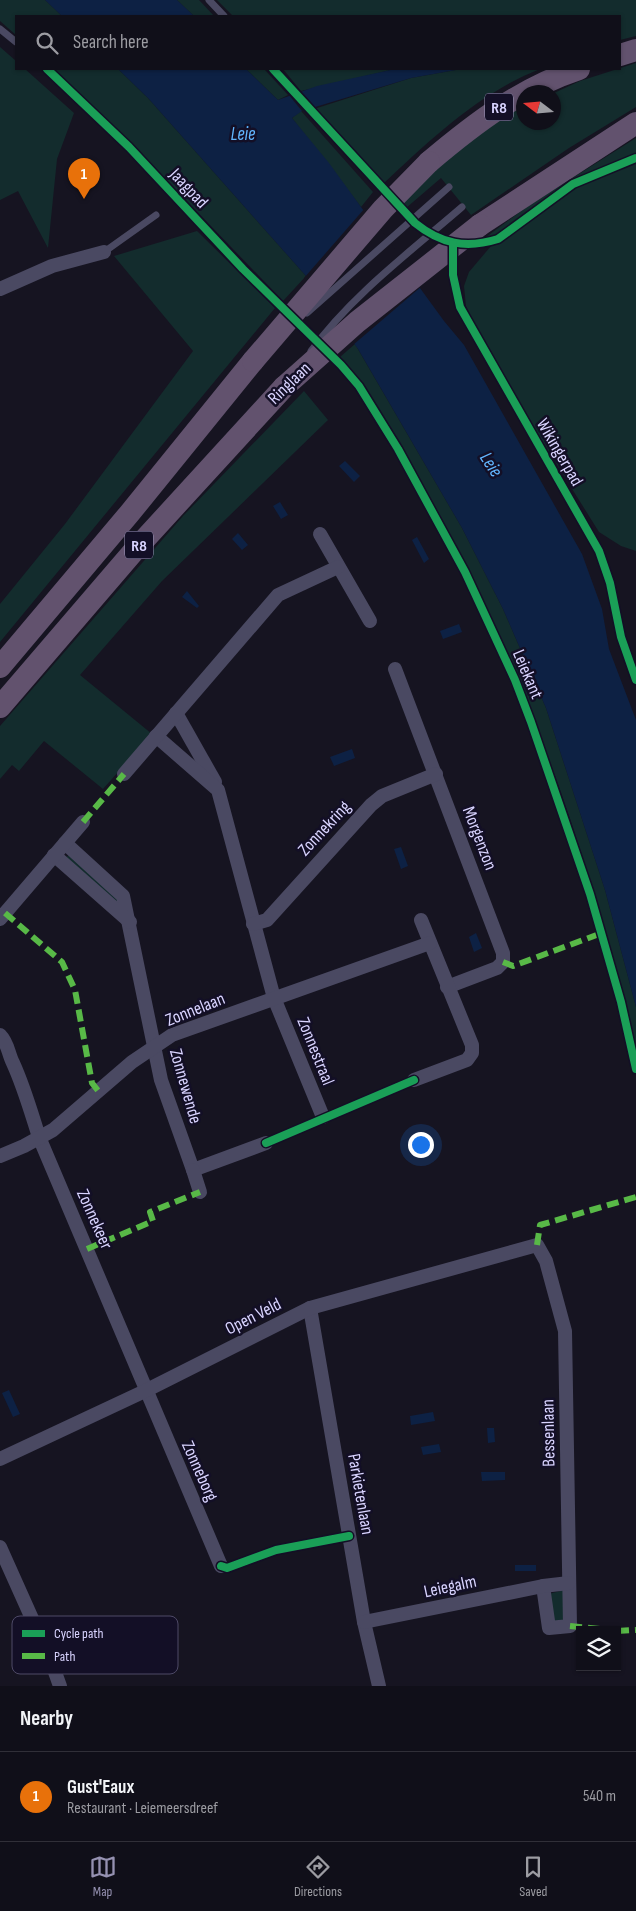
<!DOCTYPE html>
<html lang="en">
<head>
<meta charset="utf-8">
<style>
	body { margin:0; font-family:"Sofia Sans Condensed",sans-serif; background:#1e1d26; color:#f1f3f6 }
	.controls { position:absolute; right:15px; bottom:15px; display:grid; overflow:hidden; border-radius:0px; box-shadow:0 1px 4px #0004 }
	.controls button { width:45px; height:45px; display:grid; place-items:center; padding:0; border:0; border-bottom:1px solid #302f38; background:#100f19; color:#f1f3f6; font:25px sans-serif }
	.compass { position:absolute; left:516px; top:85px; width:45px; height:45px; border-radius:50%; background:#100f19; box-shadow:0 1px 4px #0004; rotate:286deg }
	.you { position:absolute; left:420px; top:1144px; width:18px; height:18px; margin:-12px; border:4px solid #fff; border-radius:50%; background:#1a73e8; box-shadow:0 0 0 8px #1a73e833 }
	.badge { display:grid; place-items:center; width:32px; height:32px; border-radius:50%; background:#9591b1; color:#fff; font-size:16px; font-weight:700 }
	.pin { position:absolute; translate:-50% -41px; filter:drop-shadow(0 1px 2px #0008) }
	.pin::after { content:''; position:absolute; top:26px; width:18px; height:15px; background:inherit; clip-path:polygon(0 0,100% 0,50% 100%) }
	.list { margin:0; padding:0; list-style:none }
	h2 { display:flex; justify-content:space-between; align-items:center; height:65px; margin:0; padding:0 20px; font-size:21px }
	h2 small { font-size:16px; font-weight:400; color:#9c9ca2 }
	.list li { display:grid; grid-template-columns:32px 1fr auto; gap:15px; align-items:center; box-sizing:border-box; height:90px; padding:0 20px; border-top:1px solid #302f38 }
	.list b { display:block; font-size:19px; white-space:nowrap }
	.list p { margin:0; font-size:16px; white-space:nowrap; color:#9c9ca2 }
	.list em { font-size:16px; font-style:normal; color:#9c9ca2 }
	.icon { flex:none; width:28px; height:28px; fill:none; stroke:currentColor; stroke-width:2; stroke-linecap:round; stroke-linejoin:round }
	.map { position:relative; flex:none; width:636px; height:1686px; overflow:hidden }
	.search { position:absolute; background:#100f19; box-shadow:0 1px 4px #0004; left:15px; right:15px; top:15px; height:55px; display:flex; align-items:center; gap:12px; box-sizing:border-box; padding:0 18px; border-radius:0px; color:#9c9ca2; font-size:19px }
	.sheet { height:155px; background:#100f19 }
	nav { display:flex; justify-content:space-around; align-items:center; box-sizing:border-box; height:70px; border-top:1px solid #302f38; background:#100f19; font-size:14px; color:#9c9ca2 }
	nav a { display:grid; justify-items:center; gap:2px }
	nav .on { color:#9591b1 }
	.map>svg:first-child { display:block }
	.green { fill:#132c2d }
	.water { fill:#0d2144 }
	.pier { fill:#161421 }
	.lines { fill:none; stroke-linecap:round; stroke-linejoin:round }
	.service { stroke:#4a4962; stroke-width:7 }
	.minor { stroke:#4a4962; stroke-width:14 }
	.trunk { stroke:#62526e; stroke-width:22 }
	.service-bridge { stroke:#4a4962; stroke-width:7 }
	.trunk-bridge { stroke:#62526e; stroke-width:22 }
	.quiet { stroke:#58b947; stroke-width:6; stroke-dasharray:12 6; stroke-linecap:butt }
	.cycleway-casing { stroke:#130f26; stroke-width:11 }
	.cycleway { stroke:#1a9f57; stroke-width:8 }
	.labels { text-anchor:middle; stroke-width:5; stroke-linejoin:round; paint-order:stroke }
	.shield { fill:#130f26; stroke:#9e99be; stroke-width:1 }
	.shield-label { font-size:16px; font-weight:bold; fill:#d9d4ff }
	.street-label { font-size:18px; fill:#d9d4ff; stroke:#130f26 }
	.water-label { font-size:19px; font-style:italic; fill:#62b6ff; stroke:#130f26 }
	.key { fill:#130f26; stroke:#4e4a67; stroke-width:1 }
	.key-label { font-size:14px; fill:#d9d4ff }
</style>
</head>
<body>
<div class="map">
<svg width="636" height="1686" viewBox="0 0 636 1686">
	<rect width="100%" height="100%" fill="#161421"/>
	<g class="green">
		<path d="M0,0H45L62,16H16V35L0,21Z"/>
		<path d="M177,0H199L214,16H194Z"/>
		<path d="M217,0H636V36L620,40V16H233Z"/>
		<path d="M0,47L16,61V69H25L74,113L57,159L48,248L18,191L0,200Z"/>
		<path d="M636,63V107L569,148L471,215L441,178L406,208L401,204C438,168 476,129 523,107L524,122H554V93L580,81Z"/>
		<path d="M54,69H118L148,98L306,276L283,301L133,145Z"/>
		<path d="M246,69H264L288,95L278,100Z"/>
		<path d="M283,69H395L301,91Z"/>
		<path d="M461,69H540C479,93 431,139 384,183L314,109L411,78Z"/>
		<path d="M301,111L373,192L361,207L292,118Z"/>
		<path d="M636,138V154L580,177L499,233L482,240L528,206Z"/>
		<path d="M636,161V551L621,546L599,532L491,359L466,306L464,286L469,272L491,246L584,183Z"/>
		<path d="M197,231L275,308L0,642V604L65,524L193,351L114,256Z"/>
		<path d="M355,344L462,528L503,609L546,708L605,890L636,1007V1052C624,991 606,930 587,871C545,737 492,607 423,485C398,441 374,395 340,357Z"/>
		<path d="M304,391L328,420L162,581L80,675L152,734L103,789L44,741L19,771L12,765L0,779V726L183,516Z"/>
		<path d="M69,855L119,898L117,902L65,858Z"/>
		<path d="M565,1590V1620L554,1623L548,1594Z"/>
	</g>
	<g class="water">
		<path d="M45,0H177L194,16H62Z"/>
		<path d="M118,69H246L278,100L317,86L395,69H461L411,78L302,111L292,118L329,163L444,321L464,345L582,554L602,609L609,649L636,720V1007L605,890L546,708L503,609L462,528L358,349L306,276L148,98Z"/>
		<path d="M345,461L360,476L354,482L339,466Z"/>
		<path d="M280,502L288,515L281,519L273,506Z"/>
		<path d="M238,533L248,545L242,550L232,539Z"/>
		<path d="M417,537L429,559L424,563L412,540Z"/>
		<path d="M187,591L199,606L197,608L182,597Z"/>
		<path d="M459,624L462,632L443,639L440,631Z"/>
		<path d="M352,749L355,758L334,766L330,757Z"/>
		<path d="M401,847L408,866L401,869L394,849Z"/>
		<path d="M476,933L482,948L474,952L469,937Z"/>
		<path d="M9,1390L20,1414L13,1417L2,1393Z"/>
		<path d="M433,1412L435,1421L411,1425L410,1416Z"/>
		<path d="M487,1428H494L495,1442L488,1443Z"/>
		<path d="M439,1444L441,1452L423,1455L421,1447Z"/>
		<path d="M481,1472H505V1480L482,1481Z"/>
		<rect x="515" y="1565" width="21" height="6"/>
	</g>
	<g class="pier">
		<path d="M301,91L315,107L302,111L288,94Z"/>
		<path d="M365,208L422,286L353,345L304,278Z"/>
	</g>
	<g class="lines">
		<g class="service">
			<path d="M209,0L224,16"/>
			<path d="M0,29L16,42"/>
			<path d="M47,69C144,154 226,256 320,345"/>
			<path d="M273,69L415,223L438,239L450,243"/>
			<path d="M465,245L484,243L498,239L573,184L636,158"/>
			<path d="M104,252L156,215"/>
			<path d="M452,253L453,275L460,307L599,551L610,583L621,637L636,680"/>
			<path d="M328,352C367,389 391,437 417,482C483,597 533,719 574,845C598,918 621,993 636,1069"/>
		</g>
		<g class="minor">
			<path d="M0,289L52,266L104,252"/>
			<path d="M320,534L370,621"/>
			<path d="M395,669L503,953V962L497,968L447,987"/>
			<path d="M176,713L215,782"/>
			<path d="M156,736L218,790L274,998L323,1117"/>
			<path d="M124,774L278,595L338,567"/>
			<path d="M65,843L123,896L161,1080L193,1170L266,1143"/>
			<path d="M54,855L130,922"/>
			<path d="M0,919L83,822"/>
			<path d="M253,924L267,920L371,805L382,796L436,774"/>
			<path d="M0,1035C8,1043 8,1053 13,1063C24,1087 31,1112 39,1137L221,1566"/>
			<path d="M414,1080L467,1060L472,1053V1045L421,920"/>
			<path d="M0,1156L24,1146L53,1130L132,1062L172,1035L430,943"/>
			<path d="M193,1170L200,1192"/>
			<path d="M310,1308L364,1622L379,1686"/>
			<path d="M0,1459L145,1391L310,1308L537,1245L546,1261L565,1331L570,1626L549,1628L543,1586"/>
			<path d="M0,1547L51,1661L60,1686"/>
			<path d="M364,1622L543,1586L569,1583"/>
		</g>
		<g class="trunk">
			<path d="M620,55L636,50"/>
			<path d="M429,162C475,123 521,88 579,69"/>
			<path d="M480,225L636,123"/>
			<path d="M0,667L129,514L253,361"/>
			<path d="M0,707L133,552L284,387"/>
		</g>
		<g class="service-bridge">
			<path d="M307,313L449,187"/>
			<path d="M311,351C352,295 410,252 462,207"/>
		</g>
		<g class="trunk-bridge">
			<path d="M253,361L383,209L429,162"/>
			<path d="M284,387L357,322L480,225"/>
		</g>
		<g class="quiet">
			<path d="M83,822L124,774"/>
			<path d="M5,913L62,962L75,990L92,1083L99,1092"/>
			<path d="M503,962L513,966L602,933"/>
			<path d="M537,1245L540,1225L636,1197"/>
			<path d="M87,1249L153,1221L150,1212L200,1192"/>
			<path d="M570,1626L609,1630"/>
			<path d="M617,1631L636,1630"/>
		</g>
		<g class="cycleway-casing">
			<g id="cycleway">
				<path d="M47,69L129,147L243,269L341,365L359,386L398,449L465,572L515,680L531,722L590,894L621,1002L636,1069"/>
				<path d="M273,69L415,223C441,244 466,249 498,239L573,184L636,158"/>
				<path d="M453,244V275L460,307L599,551L610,583L621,637L636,680"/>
				<path d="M266,1143L414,1080"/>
				<path d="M221,1566L227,1568L276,1550L349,1536"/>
			</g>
		</g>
		<use href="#cycleway" class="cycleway"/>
	</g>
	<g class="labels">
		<g class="shield">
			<rect x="485" y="93.5" width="28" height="27" rx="4"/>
			<rect x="125" y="531.5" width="28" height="27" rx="4"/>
		</g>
		<g class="shield-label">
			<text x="499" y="113">R8</text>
			<text x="139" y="551">R8</text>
		</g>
		<g class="street-label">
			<text transform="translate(189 188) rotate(47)" y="6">Jaagpad</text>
			<text transform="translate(289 383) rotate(-44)" y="6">Ringlaan</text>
			<text transform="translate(560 452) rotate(60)" y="6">Wikingerpad</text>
			<text transform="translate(528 674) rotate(67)" y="6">Leiekant</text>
			<text transform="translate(324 828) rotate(-47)" y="6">Zonnekring</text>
			<text transform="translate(480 838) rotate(69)" y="6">Morgenzon</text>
			<text transform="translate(195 1009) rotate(-22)" y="6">Zonnelaan</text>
			<text transform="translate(316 1051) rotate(68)" y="6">Zonnestraal</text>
			<text transform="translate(186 1086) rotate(74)" y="6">Zonnewende</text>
			<text transform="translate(95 1219) rotate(66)" y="6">Zonnekeer</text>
			<text transform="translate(253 1316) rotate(-27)" y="6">Open Veld</text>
			<text transform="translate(548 1433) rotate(-91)" y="6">Bessenlaan</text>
			<text transform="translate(200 1471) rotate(66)" y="6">Zonneborg</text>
			<text transform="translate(361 1494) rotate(80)" y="6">Parkietenlaan</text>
			<text transform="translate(450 1586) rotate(-12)" y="6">Leiegalm</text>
		</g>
		<g class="water-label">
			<text x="243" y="140">Leie</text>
			<text transform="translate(492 464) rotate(57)" y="7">Leie</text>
		</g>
	</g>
	<rect x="12" y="1616" width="166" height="58" rx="8" class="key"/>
	<rect x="22" y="1630" width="23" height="7" fill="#1a9f57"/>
	<rect x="22" y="1653" width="23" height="6" fill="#58b947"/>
	<g class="key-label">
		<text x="54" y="1638">Cycle path</text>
		<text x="54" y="1661">Path</text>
	</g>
</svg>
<div class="controls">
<button><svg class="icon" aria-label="layers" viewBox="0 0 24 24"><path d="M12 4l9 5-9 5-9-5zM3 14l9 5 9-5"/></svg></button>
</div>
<svg class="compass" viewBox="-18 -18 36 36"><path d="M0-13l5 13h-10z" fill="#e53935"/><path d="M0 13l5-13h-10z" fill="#9c9ca2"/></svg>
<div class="you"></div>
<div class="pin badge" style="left:84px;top:199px;background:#e8710a">1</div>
<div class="search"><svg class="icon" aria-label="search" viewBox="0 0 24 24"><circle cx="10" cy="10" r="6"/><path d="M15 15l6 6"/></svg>Search here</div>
</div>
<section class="sheet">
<h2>Nearby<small></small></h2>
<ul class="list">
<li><span class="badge" style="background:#e8710a">1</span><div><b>Gust'Eaux</b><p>Restaurant · Leiemeersdreef</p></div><em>540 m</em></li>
</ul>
</section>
<nav>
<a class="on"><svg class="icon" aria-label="map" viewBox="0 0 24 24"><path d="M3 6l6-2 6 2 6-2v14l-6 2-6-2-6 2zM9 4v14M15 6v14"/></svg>Map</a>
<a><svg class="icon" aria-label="directions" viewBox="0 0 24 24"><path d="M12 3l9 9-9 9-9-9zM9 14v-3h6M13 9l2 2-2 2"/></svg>Directions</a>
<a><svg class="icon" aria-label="saved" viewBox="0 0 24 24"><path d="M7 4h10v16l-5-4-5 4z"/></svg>Saved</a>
</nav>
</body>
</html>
